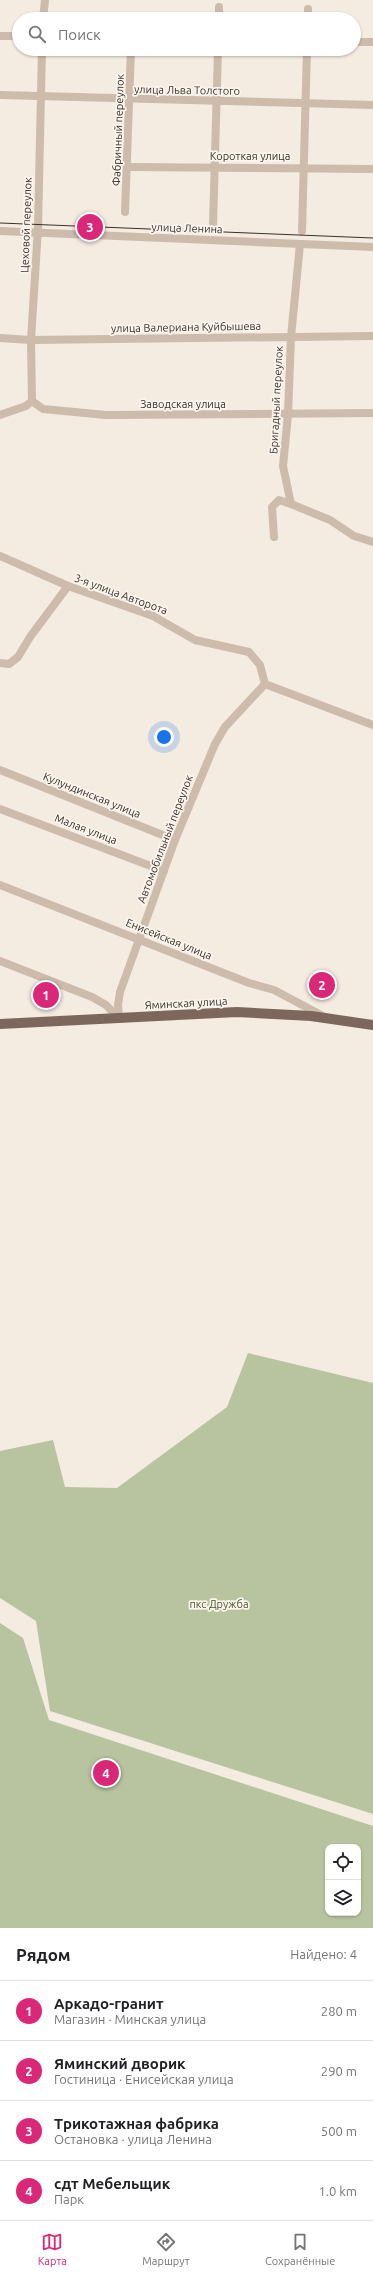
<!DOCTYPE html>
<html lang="ru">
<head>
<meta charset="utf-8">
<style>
	body { margin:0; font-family:Ubuntu,sans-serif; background:#f6f6f6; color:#202124 }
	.controls { position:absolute; right:12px; bottom:12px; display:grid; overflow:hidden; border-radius:8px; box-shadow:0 1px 3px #0004 }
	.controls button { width:36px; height:36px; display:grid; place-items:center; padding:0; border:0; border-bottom:1px solid #e0e0e0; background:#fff; color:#202124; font:20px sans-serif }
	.you { position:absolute; left:164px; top:737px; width:14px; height:14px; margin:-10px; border:3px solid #fff; border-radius:50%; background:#1a73e8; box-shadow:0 0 0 6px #1a73e833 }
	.badge { display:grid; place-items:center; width:26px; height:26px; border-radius:50%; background:#db2777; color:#fff; font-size:13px; font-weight:700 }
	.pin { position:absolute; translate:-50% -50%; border:2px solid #fff; box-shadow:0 1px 4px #0006 }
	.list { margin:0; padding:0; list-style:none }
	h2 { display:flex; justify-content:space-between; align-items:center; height:52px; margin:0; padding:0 16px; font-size:17px }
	h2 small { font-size:13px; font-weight:400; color:#757577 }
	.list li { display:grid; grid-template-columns:26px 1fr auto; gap:12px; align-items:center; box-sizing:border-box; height:60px; padding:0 16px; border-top:1px solid #e0e0e0 }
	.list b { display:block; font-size:15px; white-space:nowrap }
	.list p { margin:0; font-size:13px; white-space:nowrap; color:#757577 }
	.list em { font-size:13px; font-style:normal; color:#757577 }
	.icon { flex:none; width:22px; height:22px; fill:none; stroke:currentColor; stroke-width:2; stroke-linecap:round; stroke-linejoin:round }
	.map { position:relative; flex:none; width:373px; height:1928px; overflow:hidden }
	.search { position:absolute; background:#fff; box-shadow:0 1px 3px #0004; left:12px; right:12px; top:12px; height:44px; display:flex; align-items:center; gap:10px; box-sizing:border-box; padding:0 14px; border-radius:22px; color:#757577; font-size:15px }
	.sheet { height:292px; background:#fff }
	nav { display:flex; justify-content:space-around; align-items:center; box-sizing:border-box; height:56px; border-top:1px solid #e0e0e0; background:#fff; font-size:11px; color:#757577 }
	nav a { display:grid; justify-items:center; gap:2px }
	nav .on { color:#db2777 }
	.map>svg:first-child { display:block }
	.green { fill:#b8c4a0; fill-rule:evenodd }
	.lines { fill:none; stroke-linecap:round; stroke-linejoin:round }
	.minor { stroke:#cdbbac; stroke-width:8 }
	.major { stroke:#7d675c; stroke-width:10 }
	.tram { stroke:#3b302b; stroke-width:1 }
	.labels { text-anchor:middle; stroke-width:3.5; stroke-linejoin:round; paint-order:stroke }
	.street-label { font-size:11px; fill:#3b302b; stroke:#fbf5ee }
	.park-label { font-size:11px; fill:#4a5a2e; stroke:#fbf5ee }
</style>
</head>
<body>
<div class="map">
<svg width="373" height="1928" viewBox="0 0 373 1928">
	<rect width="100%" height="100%" fill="#f4ebe1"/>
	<g class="green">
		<path d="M248,1353L373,1383V1814L50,1711L36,1621L0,1598V1451L53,1440L65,1487L117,1488L227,1407Z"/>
		<path d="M0,1623L23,1638L49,1720L373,1826V1928H0ZM328,1847H358V1913H328Z"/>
	</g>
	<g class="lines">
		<g class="minor">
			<path d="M43,19L45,0"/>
			<path d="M219,19V7"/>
			<path d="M308,19V9"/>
			<path d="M0,36H19"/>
			<path d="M354,42H373"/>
			<path d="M0,95L373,105"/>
			<path d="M127,167L373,169"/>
			<path d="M125,212L131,49"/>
			<path d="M213,226L218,49"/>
			<path d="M0,231L373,247"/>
			<path d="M302,231L307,49"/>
			<path d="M0,338L31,340L373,336"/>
			<path d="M32,401L31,340L38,228L42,49"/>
			<path d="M0,415L26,406L32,401L43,409L106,415L373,413"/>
			<path d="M291,504L330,520L354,536L373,542"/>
			<path d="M274,537L272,507L279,500L291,504L283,466L288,415L291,337L300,244"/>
			<path d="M0,556L68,586L153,616L195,640L249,652L260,665L265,684L373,725"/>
			<path d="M0,663L9,664L18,657L30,637L68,586"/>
			<path d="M0,770L175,840"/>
			<path d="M0,809L164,871"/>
			<path d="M0,885L249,983L274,990L323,1016"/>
			<path d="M0,961L92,997L106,1005L119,1019"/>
			<path d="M119,1019L118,1005L120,992L175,840L215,744L225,727L265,684"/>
		</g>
		<path class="major" d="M0,1024L237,1012L311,1016L373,1025"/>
		<path class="tram" d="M0,223L373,238"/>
	</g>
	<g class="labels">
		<g class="street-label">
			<text transform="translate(187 90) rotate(1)" y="4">улица Льва Толстого</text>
			<text transform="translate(118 130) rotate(-88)" y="4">Фабричный переулок</text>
			<text x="250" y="160">Короткая улица</text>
			<text transform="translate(26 225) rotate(-88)" y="4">Цеховой переулок</text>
			<text transform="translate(187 228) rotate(2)" y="4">улица Ленина</text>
			<text transform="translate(186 327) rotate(-1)" y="4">улица Валериана Куйбышева</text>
			<text transform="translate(276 400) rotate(-87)" y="4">Бригадный переулок</text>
			<text x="183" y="408">Заводская улица</text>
			<text transform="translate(121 594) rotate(20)" y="4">3-я улица Авторота</text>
			<text transform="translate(92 795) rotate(22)" y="4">Кулундинская улица</text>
			<text transform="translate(86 829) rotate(21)" y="4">Малая улица</text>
			<text transform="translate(165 839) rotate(-69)" y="4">Автомобильный переулок</text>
			<text transform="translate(169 939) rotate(22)" y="4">Енисейская улица</text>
			<text transform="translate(186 1003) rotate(-3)" y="4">Яминская улица</text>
		</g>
		<g class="park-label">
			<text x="219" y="1608">пкс Дружба</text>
		</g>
	</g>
</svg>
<div class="controls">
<button><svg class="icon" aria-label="locate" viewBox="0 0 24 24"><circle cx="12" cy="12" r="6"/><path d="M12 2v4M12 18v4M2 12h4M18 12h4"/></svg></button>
<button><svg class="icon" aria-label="layers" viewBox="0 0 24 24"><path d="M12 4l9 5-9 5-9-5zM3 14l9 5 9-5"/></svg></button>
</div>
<div class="you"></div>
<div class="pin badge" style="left:46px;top:995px">1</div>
<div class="pin badge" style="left:322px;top:985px">2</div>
<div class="pin badge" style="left:90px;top:227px">3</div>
<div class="pin badge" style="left:106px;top:1773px">4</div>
<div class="search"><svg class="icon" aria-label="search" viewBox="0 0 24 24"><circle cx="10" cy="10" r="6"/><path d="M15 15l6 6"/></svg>Поиск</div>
</div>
<section class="sheet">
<h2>Рядом<small>Найдено: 4</small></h2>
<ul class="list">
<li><span class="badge">1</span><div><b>Аркадо-гранит</b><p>Магазин · Минская улица</p></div><em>280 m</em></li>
<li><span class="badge">2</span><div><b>Яминский дворик</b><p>Гостиница · Енисейская улица</p></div><em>290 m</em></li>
<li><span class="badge">3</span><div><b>Трикотажная фабрика</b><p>Остановка · улица Ленина</p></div><em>500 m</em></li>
<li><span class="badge">4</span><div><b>сдт Мебельщик</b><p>Парк</p></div><em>1.0 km</em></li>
</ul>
</section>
<nav>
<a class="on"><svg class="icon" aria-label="map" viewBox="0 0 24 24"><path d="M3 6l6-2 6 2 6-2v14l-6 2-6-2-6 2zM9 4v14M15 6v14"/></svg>Карта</a>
<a><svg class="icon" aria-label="directions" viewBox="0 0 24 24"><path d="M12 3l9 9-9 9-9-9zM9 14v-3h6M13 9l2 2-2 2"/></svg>Маршрут</a>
<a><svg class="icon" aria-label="saved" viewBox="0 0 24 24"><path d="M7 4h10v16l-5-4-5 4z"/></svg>Сохранённые</a>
</nav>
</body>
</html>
